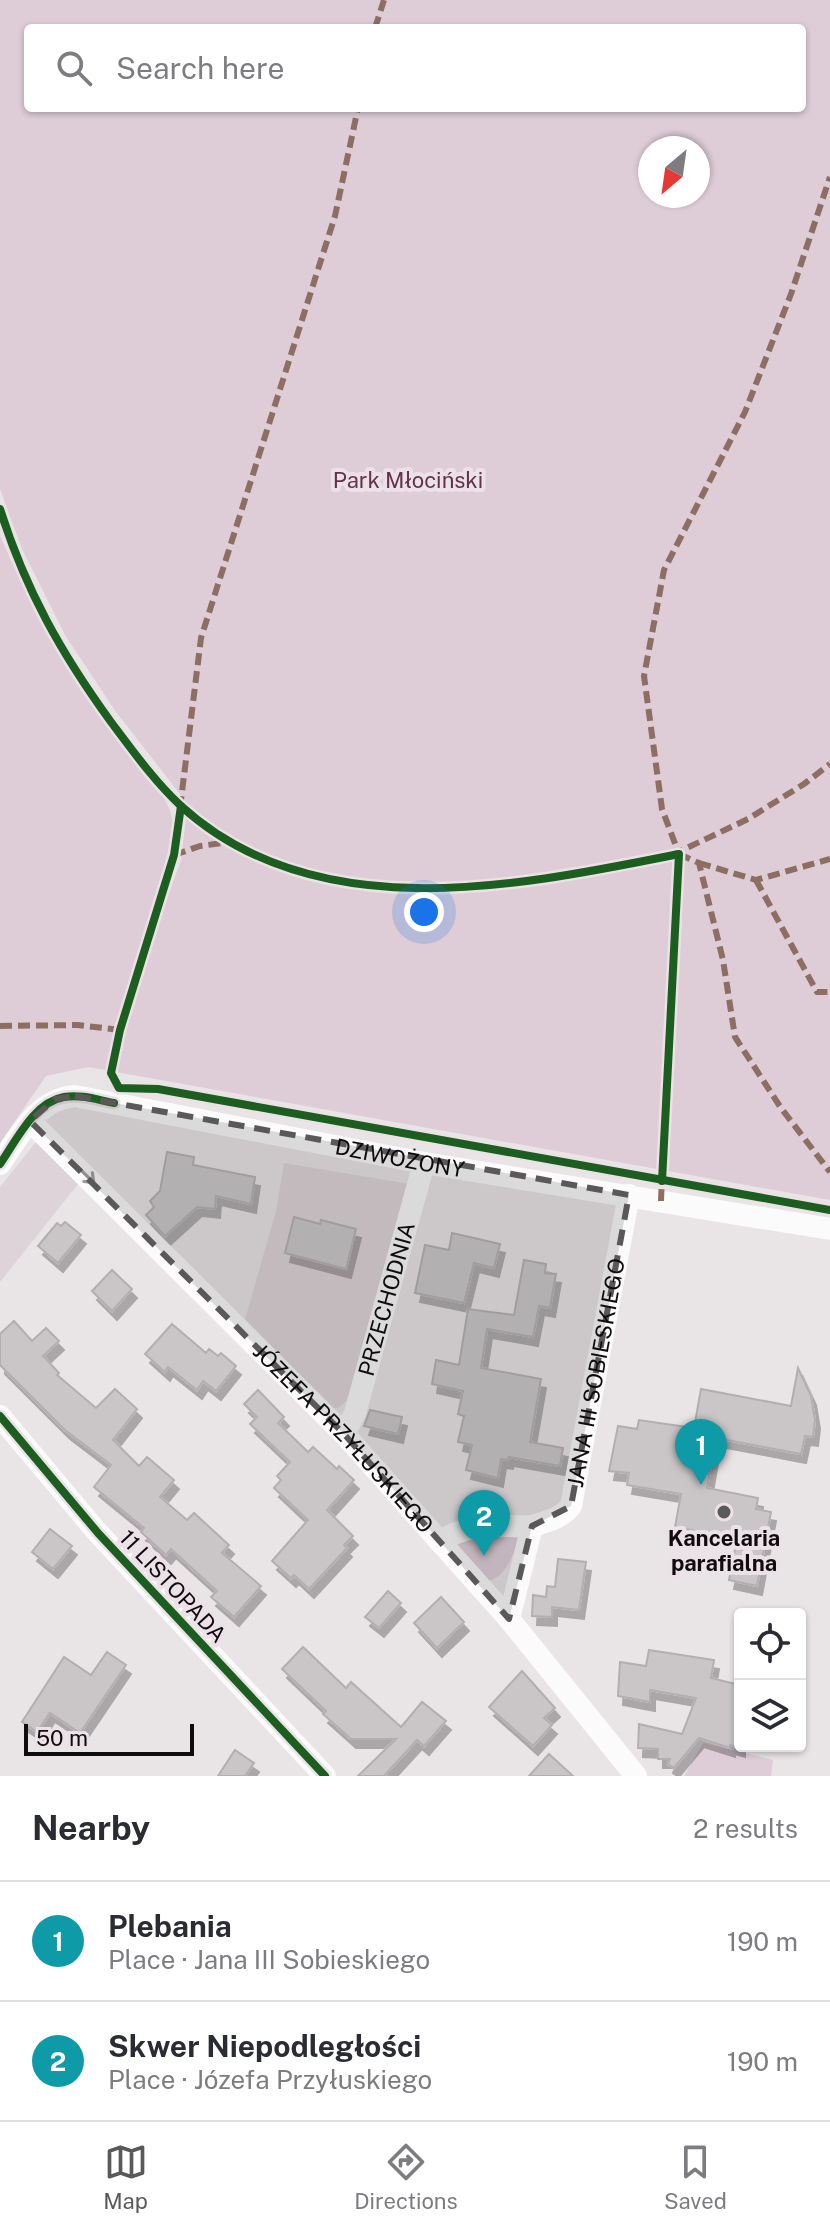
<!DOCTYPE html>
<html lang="en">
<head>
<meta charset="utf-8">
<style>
	body { margin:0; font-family:"Public Sans",sans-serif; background:#f2f2f3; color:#2b2b33 }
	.controls { position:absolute; right:24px; bottom:24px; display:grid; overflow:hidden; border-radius:8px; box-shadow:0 2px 6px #0004 }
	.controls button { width:72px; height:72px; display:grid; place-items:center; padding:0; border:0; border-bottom:2px solid #e1e1e2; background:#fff; color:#2b2b33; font:40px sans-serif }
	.compass { position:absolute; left:638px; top:136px; width:72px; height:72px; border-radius:50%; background:#fff; box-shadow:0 2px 6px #0004; rotate:209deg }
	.scale { position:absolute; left:24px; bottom:20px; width:170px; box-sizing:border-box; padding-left:8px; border:4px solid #0f0c0e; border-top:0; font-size:22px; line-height:28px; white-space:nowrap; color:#0f0c0e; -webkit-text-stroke:6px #ece1e6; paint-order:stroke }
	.you { position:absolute; left:424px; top:912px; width:28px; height:28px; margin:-20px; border:6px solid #fff; border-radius:50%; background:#1a73e8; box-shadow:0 0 0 12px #1a73e833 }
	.badge { display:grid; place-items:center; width:52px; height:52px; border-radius:50%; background:#5b585a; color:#fff; font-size:26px; font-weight:700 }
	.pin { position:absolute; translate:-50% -66px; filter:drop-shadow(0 2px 4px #0008) }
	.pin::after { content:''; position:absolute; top:42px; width:28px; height:24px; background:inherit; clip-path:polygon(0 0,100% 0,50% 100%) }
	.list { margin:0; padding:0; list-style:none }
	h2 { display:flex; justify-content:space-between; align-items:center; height:104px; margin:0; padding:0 32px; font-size:34px }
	h2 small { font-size:26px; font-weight:400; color:#7c7c81 }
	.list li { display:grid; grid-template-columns:52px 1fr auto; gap:24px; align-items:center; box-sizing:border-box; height:120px; padding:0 32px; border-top:2px solid #e1e1e2 }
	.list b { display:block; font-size:30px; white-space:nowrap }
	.list p { margin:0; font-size:26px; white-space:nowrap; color:#7c7c81 }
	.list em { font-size:26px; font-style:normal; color:#7c7c81 }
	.icon { flex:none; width:44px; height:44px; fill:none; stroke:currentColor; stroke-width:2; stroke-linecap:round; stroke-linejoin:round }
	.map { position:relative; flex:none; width:830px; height:1776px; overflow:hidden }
	.search { position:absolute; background:#fff; box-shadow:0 2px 6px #0004; left:24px; right:24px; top:24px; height:88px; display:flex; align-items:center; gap:20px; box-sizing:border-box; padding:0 28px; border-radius:8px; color:#7c7c81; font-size:30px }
	.sheet { height:344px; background:#fff }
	nav { display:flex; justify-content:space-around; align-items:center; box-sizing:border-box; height:112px; border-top:2px solid #e1e1e2; background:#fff; font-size:22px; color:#7c7c81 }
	nav a { display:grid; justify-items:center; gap:4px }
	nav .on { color:#5b585a }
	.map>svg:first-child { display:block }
	.built { fill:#ded3d8 }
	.green { fill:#deccd6; fill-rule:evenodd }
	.building { fill:#cac6c8; stroke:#b3aeb0; stroke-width:2; filter:url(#shadow) }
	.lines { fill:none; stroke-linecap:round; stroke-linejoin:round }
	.minor { stroke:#fcfbfb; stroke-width:22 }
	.quiet { stroke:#8d6e63; stroke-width:6; stroke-dasharray:12 6; stroke-linecap:butt }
	.cycleway-casing { stroke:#ece1e6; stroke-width:13 }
	.cycleway { stroke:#1b5e20; stroke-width:8 }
	.oneway { stroke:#9d9b9c }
	.marked { fill:#5b585a; fill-opacity:0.2; stroke:#5b585a; stroke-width:6; stroke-dasharray:16 10; stroke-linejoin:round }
	.poi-dot { fill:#5b585a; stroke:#ece1e6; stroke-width:3 }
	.labels { text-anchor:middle; stroke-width:8; stroke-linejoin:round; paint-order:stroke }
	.park-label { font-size:22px; fill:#61344e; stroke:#ece1e6 }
	.street-label { font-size:22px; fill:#0f0c0e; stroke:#ece1e6 }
	.poi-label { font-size:22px; font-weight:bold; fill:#0f0c0e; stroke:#ece1e6 }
</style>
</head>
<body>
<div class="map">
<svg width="830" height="1776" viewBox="0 0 830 1776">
	<defs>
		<filter id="shadow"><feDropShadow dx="5" dy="9" stdDeviation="0" flood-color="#0004"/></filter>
	</defs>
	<rect width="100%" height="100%" fill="#e9e4e6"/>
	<g class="built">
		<path d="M40,1137L82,1179L0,1282V1187Z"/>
		<path d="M284,1163L410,1184L348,1400L338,1408H329L245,1319L276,1211Z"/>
	</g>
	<g class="green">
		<path d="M0,0H830V1200L88,1067L46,1076L0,1143V535C22,587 47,638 78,686C98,717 169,788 172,819C176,845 146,940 133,965L141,972L181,860L186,817L180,794L116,712L65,635L22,549L0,489ZM802,28V108H28V28ZM698,148V196H650V148Z"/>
		<path d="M516,1536L519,1540C512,1556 507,1575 489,1581L457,1551L459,1539Z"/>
		<path d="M703,1743L773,1760L771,1776H684Z"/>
	</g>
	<g class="building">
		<path d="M167,1152L194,1157L193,1165L255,1177L251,1204L216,1196L215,1209L197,1207L165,1236L146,1215L154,1207L150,1201L160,1191Z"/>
		<path d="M294,1217L320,1224L321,1220L356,1229L346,1269L285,1253Z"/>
		<path d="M65,1222L81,1235L58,1263L38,1246L57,1223L61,1226Z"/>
		<path d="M452,1233L500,1244L494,1268L474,1263L464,1303L415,1293L425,1245L449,1250Z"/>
		<path d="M524,1260L546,1264L545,1273L556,1274L550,1308L539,1306L533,1337L487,1329L481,1368L541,1379L530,1442L563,1448L560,1466L509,1457L508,1460L501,1459L498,1478L466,1470L472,1445L458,1442L464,1416L458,1414L463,1391L432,1384L436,1360L459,1365L468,1309L514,1315Z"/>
		<path d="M112,1270L132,1289L112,1311L92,1291Z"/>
		<path d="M14,1321L32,1341L46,1328L59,1341L43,1356L59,1373L57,1375L96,1408L115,1389L137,1409L113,1440L139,1466L147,1457L174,1480L160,1497L187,1520L194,1513L229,1545L222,1553L261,1586L234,1617L211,1597L217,1591L171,1549L166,1555L141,1532L144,1528L94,1487L111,1465L65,1430L0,1365V1334Z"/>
		<path d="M172,1324L206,1353L209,1349L218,1356L221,1353L236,1366L216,1391L203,1381L197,1390L168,1367L165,1372L145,1354Z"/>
		<path d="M798,1368L811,1396L815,1420L813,1437L805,1436L801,1454L716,1438L707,1488L758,1498L756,1509L771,1512L757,1586L729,1580L737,1539L675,1527L681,1494L627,1485L629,1473L609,1471L618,1426L637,1429L639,1420L694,1428L701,1389L791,1406Z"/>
		<path d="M258,1390L284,1417L278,1423L308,1452L313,1447L337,1469L339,1466L354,1480L327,1510L353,1536L344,1545L347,1548L309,1589L294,1575L291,1578L272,1561L308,1520L274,1488L281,1480L277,1476L290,1462L250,1424L257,1417L244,1404Z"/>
		<path d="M370,1410L402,1417L398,1434L364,1426Z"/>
		<path d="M50,1529L72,1546L53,1569L32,1552Z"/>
		<path d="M558,1559L586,1562L579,1610L552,1607V1617L532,1616L533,1595L546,1597L547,1586L555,1587Z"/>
		<path d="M388,1591L401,1603L379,1628L365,1617Z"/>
		<path d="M441,1597L464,1622L437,1648L414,1623Z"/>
		<path d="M303,1647L346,1688L351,1682L401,1727L422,1702L446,1721L424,1746L417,1740L384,1776H358L396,1739H351L323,1714L326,1711L282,1669Z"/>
		<path d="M649,1650L714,1660L711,1678L740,1685V1748L730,1745V1748L699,1738L674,1768L668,1764L670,1759H658V1749L638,1748L639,1724L682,1734L696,1698L650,1690V1702L618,1696L620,1662L646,1666Z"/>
		<path d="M107,1652L126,1665L80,1733L50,1713L37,1732L22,1722L64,1657L91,1675Z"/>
		<path d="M522,1671L555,1708L544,1718L552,1725L533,1746L489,1707Z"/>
		<path d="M235,1750L254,1763L245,1776H218Z"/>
		<path d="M549,1754L573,1776H529Z"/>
	</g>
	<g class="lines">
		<g class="minor">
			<path id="s1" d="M30,1121L344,1434L509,1619L636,1776"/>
			<path id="s2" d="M0,1164C20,1135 37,1099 75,1096L424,1163L830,1229"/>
			<path d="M0,1416L98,1533L325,1776"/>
			<path id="s3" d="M344,1434L355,1413L424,1163"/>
			<path d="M440,1542C467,1522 499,1527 532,1526"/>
			<path id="s4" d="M509,1619L532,1526C546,1522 562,1518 571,1506L629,1195"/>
		</g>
		<g class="quiet">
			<path d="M375,28L384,0"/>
			<path d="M180,808L201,638L335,216L358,108"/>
			<path d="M679,854L699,863L723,960L735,1037L781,1108L830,1172"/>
			<path d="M174,855L200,846L230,842"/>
			<path d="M672,855L748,819L804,784L830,764"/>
			<path d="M679,861V854L662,809L644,676L664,570L745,412L791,294L830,177"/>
			<path d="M699,863L756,880L830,859"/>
			<path d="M756,880L817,992H830"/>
			<path d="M0,1026L78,1025L120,1030"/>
			<path d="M661,1201L662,1176"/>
		</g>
		<g class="cycleway-casing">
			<g id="cycleway">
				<path d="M0,509C26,591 61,653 111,722C132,750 155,782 181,806C316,929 519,886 679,854L662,1181"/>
				<path d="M181,806L174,855L120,1030L111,1073L119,1088L158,1089L830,1210"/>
				<path d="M0,1164C16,1141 34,1102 64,1097C81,1094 98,1100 114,1103"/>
				<path d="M0,1416L98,1533L325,1776"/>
			</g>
		</g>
		<use href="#cycleway" class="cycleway"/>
	</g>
	<defs><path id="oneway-shaft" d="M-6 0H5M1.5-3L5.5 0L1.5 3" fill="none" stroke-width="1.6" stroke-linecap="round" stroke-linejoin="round" transform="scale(2)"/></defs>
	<use class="oneway" href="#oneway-shaft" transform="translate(86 1175) rotate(45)"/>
	<path class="marked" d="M75,1096L629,1195L571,1506L532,1526L509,1619L344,1434L30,1121L55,1099Z"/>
	<circle class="poi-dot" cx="724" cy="1512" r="8"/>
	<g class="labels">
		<g class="park-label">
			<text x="408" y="488">Park Młociński</text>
		</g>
		<g class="street-label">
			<text dy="8" stroke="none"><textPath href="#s2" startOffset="436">DZIWOŻONY</textPath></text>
			<text dy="8" stroke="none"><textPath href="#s3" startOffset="142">PRZECHODNIA</textPath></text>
			<text dy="8" stroke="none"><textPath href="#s4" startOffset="276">JANA III SOBIESKIEGO</textPath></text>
			<text dy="8" stroke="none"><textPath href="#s1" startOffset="446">JÓZEFA PRZYŁUSKIEGO</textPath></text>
			<text transform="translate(173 1586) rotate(47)" y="8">11 LISTOPADA</text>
		</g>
		<g class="poi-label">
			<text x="724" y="1546">Kancelaria<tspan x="724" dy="25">parafialna</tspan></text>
		</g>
	</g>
</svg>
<div class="controls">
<button><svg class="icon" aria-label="locate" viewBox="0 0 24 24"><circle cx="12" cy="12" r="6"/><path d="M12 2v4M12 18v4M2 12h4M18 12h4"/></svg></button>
<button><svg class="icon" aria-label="layers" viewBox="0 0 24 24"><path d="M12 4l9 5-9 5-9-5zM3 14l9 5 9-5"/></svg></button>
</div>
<svg class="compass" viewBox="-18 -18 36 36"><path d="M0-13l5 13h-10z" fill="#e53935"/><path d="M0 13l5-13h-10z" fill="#7c7c81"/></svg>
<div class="scale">50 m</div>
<div class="you"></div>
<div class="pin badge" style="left:701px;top:1485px;background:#0f9aa8">1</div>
<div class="pin badge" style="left:484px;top:1556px;background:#0f9aa8">2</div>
<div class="search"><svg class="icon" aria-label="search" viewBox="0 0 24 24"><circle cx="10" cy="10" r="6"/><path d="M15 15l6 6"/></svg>Search here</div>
</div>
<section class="sheet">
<h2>Nearby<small>2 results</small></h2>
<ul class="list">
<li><span class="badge" style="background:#0f9aa8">1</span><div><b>Plebania</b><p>Place · Jana III Sobieskiego</p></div><em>190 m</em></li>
<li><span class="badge" style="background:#0f9aa8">2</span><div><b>Skwer Niepodległości</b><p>Place · Józefa Przyłuskiego</p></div><em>190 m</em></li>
</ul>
</section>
<nav>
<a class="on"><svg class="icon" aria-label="map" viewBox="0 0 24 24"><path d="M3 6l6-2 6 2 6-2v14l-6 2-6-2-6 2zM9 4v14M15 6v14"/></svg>Map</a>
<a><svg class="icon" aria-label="directions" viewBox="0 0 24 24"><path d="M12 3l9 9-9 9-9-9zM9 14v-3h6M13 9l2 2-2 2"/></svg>Directions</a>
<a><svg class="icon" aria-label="saved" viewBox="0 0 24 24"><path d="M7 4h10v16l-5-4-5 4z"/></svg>Saved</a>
</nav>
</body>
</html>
